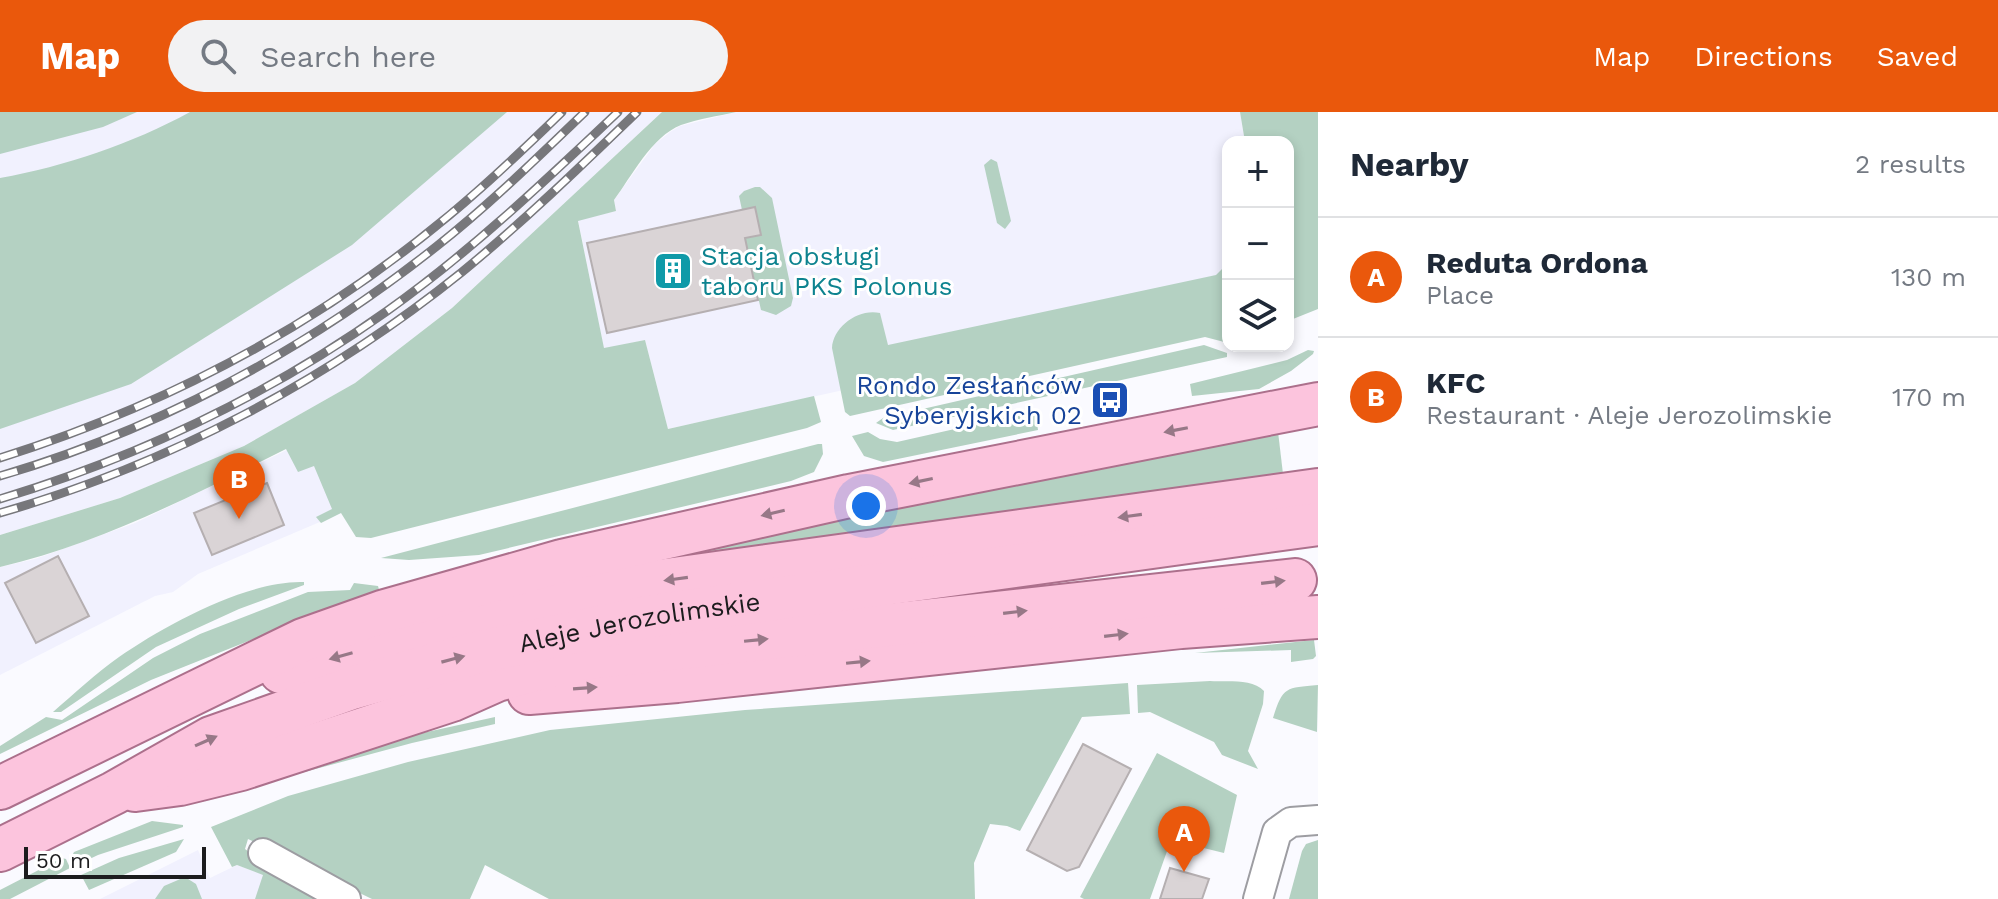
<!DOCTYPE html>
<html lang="en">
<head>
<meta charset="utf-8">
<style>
	body { margin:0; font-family:"Work Sans",sans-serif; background:#f2f2f3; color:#1f2937 }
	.controls { position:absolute; right:24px; top:24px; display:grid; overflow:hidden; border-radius:16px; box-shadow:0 4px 12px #0003 }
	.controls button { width:72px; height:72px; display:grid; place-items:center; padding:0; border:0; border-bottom:2px solid #e0e1e3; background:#fff; color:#1f2937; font:40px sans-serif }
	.scale { position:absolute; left:24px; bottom:20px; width:182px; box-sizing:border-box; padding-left:8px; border:4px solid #1c1c1e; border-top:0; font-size:22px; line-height:28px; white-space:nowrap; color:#1c1c1e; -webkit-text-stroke:6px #fff; paint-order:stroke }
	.you { position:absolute; left:866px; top:394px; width:28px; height:28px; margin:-20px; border:6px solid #fff; border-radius:50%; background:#1a73e8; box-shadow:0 0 0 12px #1a73e833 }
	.badge { display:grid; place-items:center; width:52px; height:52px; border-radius:50%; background:#ea580c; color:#fff; font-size:26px; font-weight:700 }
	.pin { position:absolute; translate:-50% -66px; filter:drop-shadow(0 2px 4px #0008) }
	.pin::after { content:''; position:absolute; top:42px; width:28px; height:24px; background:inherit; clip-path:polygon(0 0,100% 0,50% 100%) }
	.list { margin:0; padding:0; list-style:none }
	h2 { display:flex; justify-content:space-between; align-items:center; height:104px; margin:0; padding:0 32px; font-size:34px }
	h2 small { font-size:26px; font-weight:400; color:#747a83 }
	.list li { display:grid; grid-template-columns:52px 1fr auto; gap:24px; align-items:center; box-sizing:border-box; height:120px; padding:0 32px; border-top:2px solid #e0e1e3 }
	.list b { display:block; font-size:30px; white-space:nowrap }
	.list p { margin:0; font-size:26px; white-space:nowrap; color:#747a83 }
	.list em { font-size:26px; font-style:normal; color:#747a83 }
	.icon { flex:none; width:44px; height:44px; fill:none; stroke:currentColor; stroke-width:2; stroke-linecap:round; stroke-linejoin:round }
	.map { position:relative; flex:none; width:1318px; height:787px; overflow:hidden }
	header { display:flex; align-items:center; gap:48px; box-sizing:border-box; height:112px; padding:0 40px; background:#ea580c; color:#fff }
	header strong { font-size:38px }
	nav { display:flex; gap:44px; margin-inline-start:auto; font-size:28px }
	.search { width:560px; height:72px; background:#f2f2f3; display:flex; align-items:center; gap:20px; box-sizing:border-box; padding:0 28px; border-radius:44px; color:#747a83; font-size:30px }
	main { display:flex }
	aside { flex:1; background:#fff }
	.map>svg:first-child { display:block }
	.built { fill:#f1f1fe }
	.green { fill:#b4d1c2 }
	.building { fill:#dad4d6; stroke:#b5afb1; stroke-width:2 }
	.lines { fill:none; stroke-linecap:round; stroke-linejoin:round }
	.street-casing { stroke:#9d9da2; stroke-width:32 }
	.primary-casing { stroke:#ac708c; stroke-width:46 }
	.street { stroke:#fff; stroke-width:28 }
	.primary { stroke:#fcc4dd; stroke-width:42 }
	.rail-casing { stroke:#77777b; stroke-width:9 }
	.rail { stroke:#fff; stroke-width:6; stroke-dasharray:18; stroke-linecap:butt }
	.oneway { fill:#977887 }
	.labels { text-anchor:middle; stroke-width:6; stroke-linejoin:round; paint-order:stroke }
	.culture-label { font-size:26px; fill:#0d838f; stroke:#fff; text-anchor:start }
	.transit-label { font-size:26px; fill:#164399; stroke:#fff; text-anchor:end }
	.street-label { font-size:26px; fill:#1c1c1e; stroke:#fff }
</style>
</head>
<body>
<header>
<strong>Map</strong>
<div class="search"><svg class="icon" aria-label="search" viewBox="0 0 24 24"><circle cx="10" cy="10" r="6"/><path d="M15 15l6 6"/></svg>Search here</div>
<nav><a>Map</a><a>Directions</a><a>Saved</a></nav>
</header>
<main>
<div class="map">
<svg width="1318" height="787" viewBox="0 0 1318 787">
	<rect width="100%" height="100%" fill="#fafaff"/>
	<g class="built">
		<path d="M0,0H662L452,196L355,271L244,334L120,386L0,423Z"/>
		<path d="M736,0H1240L1245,30H1228V172L839,279L668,317L645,228L604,237L578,108L616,99L614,88L655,32L670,20L680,14Z"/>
		<path d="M316,324L341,401L198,462L173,480L155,484L0,563V455L35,447L135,411Z"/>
		<path d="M198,738L210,766L237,753L264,763L255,787H100Z"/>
	</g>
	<g class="green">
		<path d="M0,0H137L103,15L0,42Z"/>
		<path d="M190,0H507L352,133L131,272L0,317V66C66,54 131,32 190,0Z"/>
		<path d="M662,0H736C718,4 698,7 681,13C651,25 632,64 614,88L616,99L578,109L604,236L645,228L668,317L814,284L821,310L807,316L371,426L356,425L341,401L321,411L316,405L332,397L314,354L298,360L286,337C193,383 102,431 0,455V423L120,386L244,334L355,271L452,196Z"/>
		<path d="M1240,0H1318V197L1288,209V30H1245Z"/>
		<path d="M991,47L997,50L1011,109L1005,117L997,111L984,53Z"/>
		<path d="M755,75H760L772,86L793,186L791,194L776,203L761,198L745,126L761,122L755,95L742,98L739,84L744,79Z"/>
		<path d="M1228,151V231L1205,225L850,304L845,300L832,236C833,215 858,196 880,201L888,233L1216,163Z"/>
		<path d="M1204,233L1227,241V245L893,318L876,311L883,306Z"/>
		<path d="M1308,238L1314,239L1313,242L1291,259L1259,277L1192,284L1190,272L1287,248Z"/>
		<path d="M1035,299L1038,318L883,350L864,344L852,324L868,320L880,327L897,330Z"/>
		<path d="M1277,311L1283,362L662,452L660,442Z"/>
		<path d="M818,332H822L823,342L814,360L791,369L479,443L409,448L381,446Z"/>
		<path d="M304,470V473L239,497L156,535L61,600H53C75,581 96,561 119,545C165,513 248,468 304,470Z"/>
		<path d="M354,471L378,474L380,481L266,522L151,568L0,642V634L46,605L62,608L153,546L200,522L308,480L350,478Z"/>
		<path d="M1314,528L1316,544L1313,547L1291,550V538L1195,541Z"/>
		<path d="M1210,569C1227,570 1252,566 1264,579L1263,592L1248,639L1258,657L1222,643L1214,630L1150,600L1138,601L1137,573Z"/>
		<path d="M1128,571L1130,602L1082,605L1020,719L1007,714L990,712L974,751L975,787H549L485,753L470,787H372L248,727L245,737L314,787H255L263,763L237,753L232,755L211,715L288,684L408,650L550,618L745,598Z"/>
		<path d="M1318,573L1317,620L1273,606C1283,574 1286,576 1318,573Z"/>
		<path d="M495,605V612L412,631L297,662V659L395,627Z"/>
		<path d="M1157,641L1237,683L1224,741L1171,728L1150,787H1084L1080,785Z"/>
		<path d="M152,709L183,713V715L98,743L77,753L72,744L74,740Z"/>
		<path d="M184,727L176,740L89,778L81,763L119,746Z"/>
		<path d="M1318,728V787H1289L1302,739L1306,732Z"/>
		<path d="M62,746L66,747L70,756L10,787H0V778Z"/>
		<path d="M185,765L196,772L202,787H155L164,774Z"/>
	</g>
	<g class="building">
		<path d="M755,95L761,123L745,126L758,188L607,221L587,131Z"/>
		<path d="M267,371L284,413L212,443L194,401Z"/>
		<path d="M58,444L89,504L36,531L5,471Z"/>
		<path d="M1083,632L1131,657L1079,755L1067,759L1027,738Z"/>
		<path d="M1170,756L1209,767L1202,787H1160Z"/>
	</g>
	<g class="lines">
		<g class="street-casing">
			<g id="street">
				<path d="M263,741L346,787"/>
				<path d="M1258,787L1277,720L1291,710L1318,708"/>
			</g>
		</g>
		<g class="primary-casing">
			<g id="primary">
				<path d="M281,560L467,509L652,470L1318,378"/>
				<path d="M529,581L677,569L1181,515L1318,505"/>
				<path d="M0,676L303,528L382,500L562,449L849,384L1318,292"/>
				<path d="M135,678L180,672L241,657L452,588L497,568L572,548L1295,468"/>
				<path id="s1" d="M0,738L114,681L211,626L352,576L475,541L652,504L1318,412"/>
			</g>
		</g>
		<use href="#street" class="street"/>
		<use href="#primary" class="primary"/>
		<g class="rail-casing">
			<g id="rail">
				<path d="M0,346C161,295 311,217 441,110C483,76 523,38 562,0"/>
				<path d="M0,364C159,317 307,237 437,134C489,93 537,46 585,0"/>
				<path d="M0,387C138,345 269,283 387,199C470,140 544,70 618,0"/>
				<path d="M0,401C168,352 325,270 462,160C523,110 580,55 637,0"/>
			</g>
		</g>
		<use href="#rail" class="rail"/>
	</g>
	<defs><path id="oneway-solid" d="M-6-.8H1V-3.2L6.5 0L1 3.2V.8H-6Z" transform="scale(2)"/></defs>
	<g class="oneway">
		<use href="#oneway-solid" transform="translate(1176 318) rotate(169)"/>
		<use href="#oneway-solid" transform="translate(921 369) rotate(168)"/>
		<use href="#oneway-solid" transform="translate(773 401) rotate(167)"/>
		<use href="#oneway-solid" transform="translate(1130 404) rotate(172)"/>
		<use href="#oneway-solid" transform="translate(676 467) rotate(172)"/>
		<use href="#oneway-solid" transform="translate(1273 470) rotate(-7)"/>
		<use href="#oneway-solid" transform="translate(1015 500) rotate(-7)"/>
		<use href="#oneway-solid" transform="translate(1116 523) rotate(-7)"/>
		<use href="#oneway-solid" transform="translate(756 528) rotate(-6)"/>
		<use href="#oneway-solid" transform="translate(341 544) rotate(164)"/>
		<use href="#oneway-solid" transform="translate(453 547) rotate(-15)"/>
		<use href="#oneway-solid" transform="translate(858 550) rotate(-6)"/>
		<use href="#oneway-solid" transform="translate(585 576) rotate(-4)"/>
		<use href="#oneway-solid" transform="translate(206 629) rotate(-24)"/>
	</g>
	<defs>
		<g id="building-square" transform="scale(2)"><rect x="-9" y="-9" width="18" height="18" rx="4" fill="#0f9aa8" stroke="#fff"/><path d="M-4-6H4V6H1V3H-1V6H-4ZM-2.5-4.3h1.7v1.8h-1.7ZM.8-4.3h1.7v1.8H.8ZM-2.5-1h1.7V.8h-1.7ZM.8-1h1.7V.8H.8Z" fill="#fff"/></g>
		<g id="bus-square" transform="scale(2)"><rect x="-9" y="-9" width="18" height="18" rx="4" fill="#1a4fb4" stroke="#fff"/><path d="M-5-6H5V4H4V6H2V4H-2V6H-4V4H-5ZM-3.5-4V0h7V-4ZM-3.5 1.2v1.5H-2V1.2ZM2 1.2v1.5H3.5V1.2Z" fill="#fff"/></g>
	</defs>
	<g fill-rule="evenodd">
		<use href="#building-square" x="673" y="159"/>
		<use href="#bus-square" x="1110" y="288"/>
	</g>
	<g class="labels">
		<g class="culture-label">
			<text x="701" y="153">Stacja obsługi<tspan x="701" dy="30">taboru PKS Polonus</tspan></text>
		</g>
		<g class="transit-label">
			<text x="1082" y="282">Rondo Zesłańców<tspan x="1082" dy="30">Syberyjskich 02</tspan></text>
		</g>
		<g class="street-label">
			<text dy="9" stroke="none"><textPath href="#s1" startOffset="684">Aleje Jerozolimskie</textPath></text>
		</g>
	</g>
</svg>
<div class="controls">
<button>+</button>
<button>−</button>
<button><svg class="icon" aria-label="layers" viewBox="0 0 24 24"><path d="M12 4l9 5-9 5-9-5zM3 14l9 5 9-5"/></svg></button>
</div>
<div class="scale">50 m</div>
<div class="you"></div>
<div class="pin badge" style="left:1184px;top:760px">A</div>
<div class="pin badge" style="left:239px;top:407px">B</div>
</div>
<aside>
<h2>Nearby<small>2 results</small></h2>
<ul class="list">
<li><span class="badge">A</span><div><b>Reduta Ordona</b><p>Place</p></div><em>130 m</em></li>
<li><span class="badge">B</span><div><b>KFC</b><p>Restaurant · Aleje Jerozolimskie</p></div><em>170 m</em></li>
</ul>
</aside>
</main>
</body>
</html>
